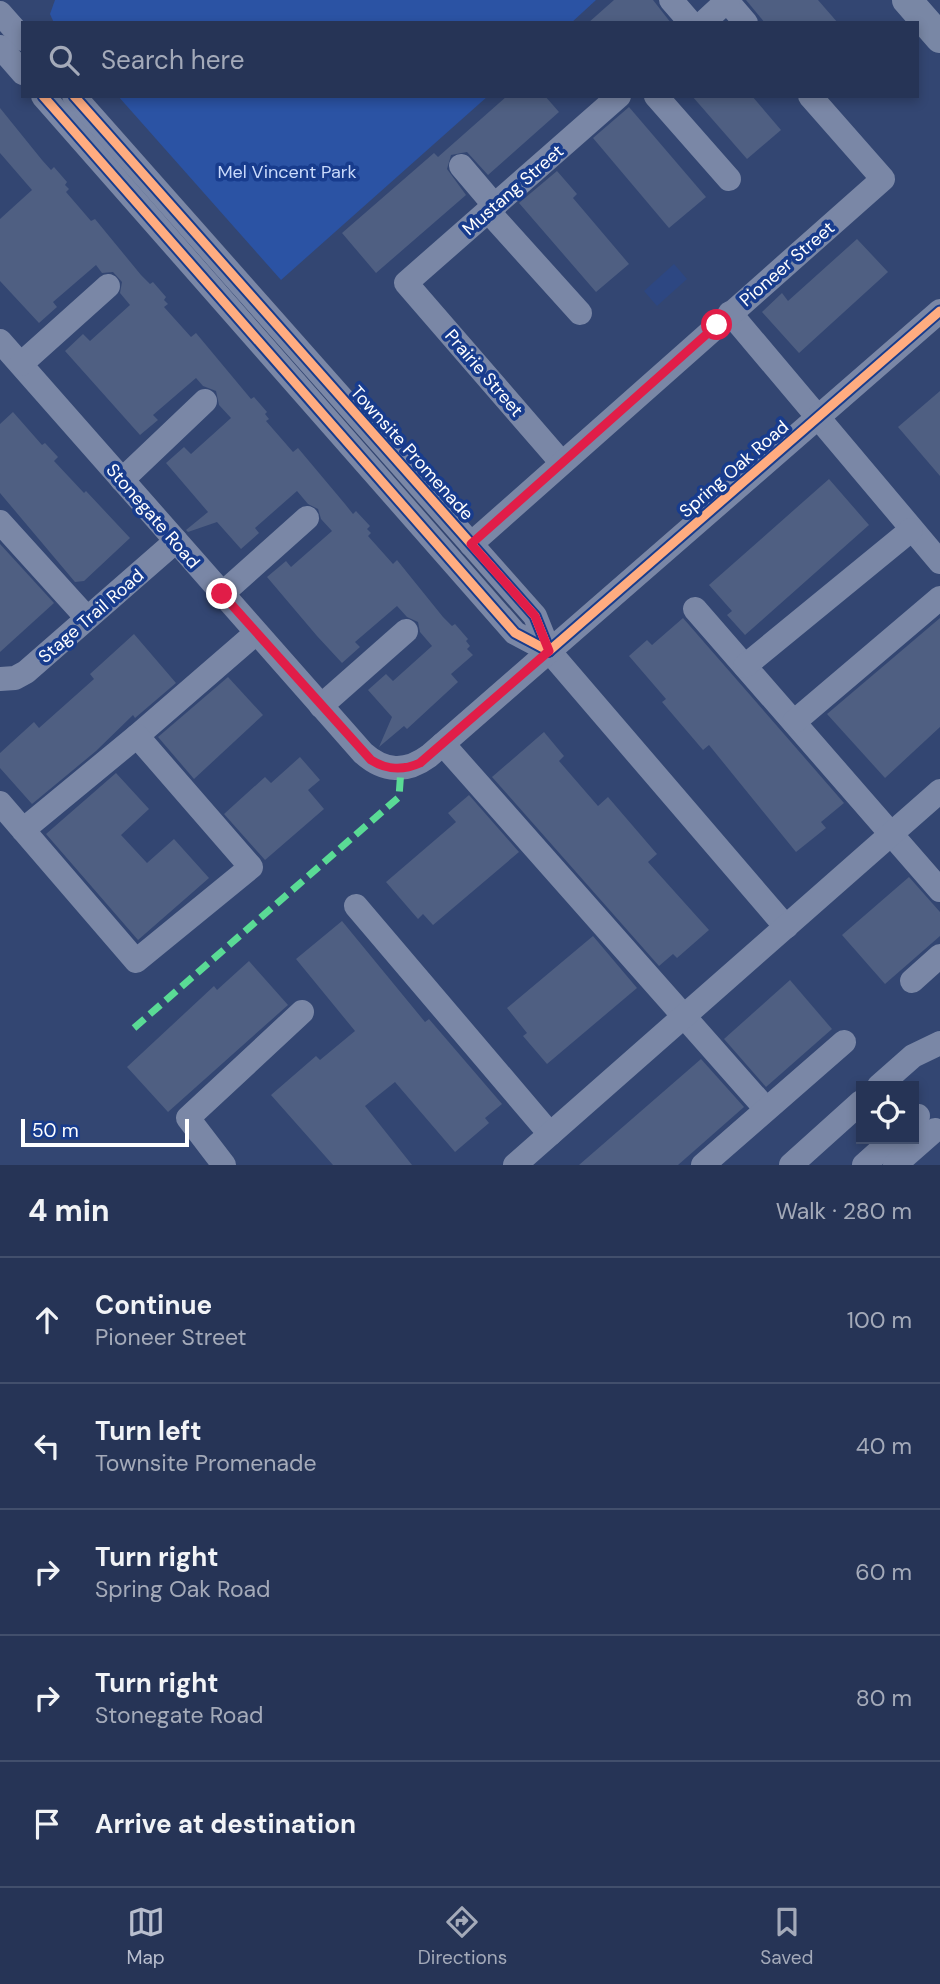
<!DOCTYPE html>
<html lang="en">
<head>
<meta charset="utf-8">
<style>
	body { margin:0; font-family:"DM Sans",sans-serif; background:#2e3c5c; color:#f1f3f6 }
	.controls { position:absolute; right:21px; bottom:21px; display:grid; overflow:hidden; border-radius:0px; box-shadow:0 4px 10px #0003 }
	.controls button { width:63px; height:63px; display:grid; place-items:center; padding:0; border:0; border-bottom:2px solid #424f6c; background:#263456; color:#f1f3f6; font:35px sans-serif }
	.scale { position:absolute; left:21px; bottom:18px; width:168px; box-sizing:border-box; padding-left:7px; border:4px solid #fff; border-top:0; font-size:19px; line-height:24px; white-space:nowrap; color:#fff; -webkit-text-stroke:5px #183c8d; paint-order:stroke }
	.stop { position:absolute; width:21px; height:21px; margin:-16px; border:5px solid #e11d48; border-radius:50%; background:#fff }
	.stop.end { background:#e11d48; border-color:#fff; box-shadow:0 2px 7px #0008 }
	.list { margin:0; padding:0; list-style:none }
	h2 { display:flex; justify-content:space-between; align-items:center; height:91px; margin:0; padding:0 28px; font-size:30px }
	h2 small { font-size:23px; font-weight:400; color:#a4aab9 }
	.list li { display:grid; grid-template-columns:46px 1fr auto; gap:21px; align-items:center; box-sizing:border-box; height:126px; padding:0 28px; border-top:2px solid #424f6c }
	.list b { display:block; font-size:26px; white-space:nowrap }
	.list p { margin:0; font-size:23px; white-space:nowrap; color:#a4aab9 }
	.list em { font-size:23px; font-style:normal; color:#a4aab9 }
	.icon { flex:none; width:38px; height:38px; fill:none; stroke:currentColor; stroke-width:2; stroke-linecap:round; stroke-linejoin:round }
	.map { position:relative; flex:none; width:940px; height:1165px; overflow:hidden }
	.search { position:absolute; background:#263456; box-shadow:0 4px 10px #0003; left:21px; right:21px; top:21px; height:77px; display:flex; align-items:center; gap:18px; box-sizing:border-box; padding:0 24px; border-radius:0px; color:#a4aab9; font-size:26px }
	.sheet { height:721px; background:#263456 }
	nav { display:flex; justify-content:space-around; align-items:center; box-sizing:border-box; height:98px; border-top:2px solid #424f6c; background:#263456; font-size:19px; color:#a4aab9 }
	nav a { display:grid; justify-items:center; gap:4px }
	nav .on { color:#b8bece }
	.map>svg:first-child { display:block }
	.green { fill:#2b53a4 }
	.water { fill:#2d4782 }
	.building { fill:#4f5f82 }
	.lines { fill:none; stroke-linecap:round; stroke-linejoin:round }
	.minor { stroke:#7a87a6; stroke-width:24 }
	.major { stroke:#7987a5; stroke-width:30 }
	.quiet { stroke:#5adb95; stroke-width:7; stroke-dasharray:14 7; stroke-linecap:butt }
	.cycleway-casing { stroke:#183c8d; stroke-width:13 }
	.cycleway { stroke:#ffac80; stroke-width:9 }
	.route { stroke:#e11d48; stroke-width:9 }
	.labels { text-anchor:middle; stroke-width:7; stroke-linejoin:round; paint-order:stroke }
	.park-label { font-size:18px; fill:#c9dafb; stroke:#183c8d }
	.street-label { font-size:18px; fill:#fff; stroke:#183c8d }
</style>
</head>
<body>
<div class="map">
<svg width="940" height="1165" viewBox="0 0 940 1165">
	<rect width="100%" height="100%" fill="#334672"/>
	<g class="green">
		<path d="M55,0H596L571,23H54L50,14Z"/>
		<path d="M118,96H488L281,280Z"/>
	</g>
	<path class="water" d="M674,264L687,279L657,306L644,291Z"/>
	<g class="building">
		<path d="M614,0H653L671,23H588Z"/>
		<path d="M746,0H818L838,23H765Z"/>
		<path d="M507,96H545L559,112L488,175L467,152L451,155L447,169L466,195L376,273L342,233L434,153L438,157Z"/>
		<path d="M692,96H752L781,130L747,159Z"/>
		<path d="M629,107L706,197L669,228L593,138Z"/>
		<path d="M0,108L42,160L51,170L54,167L67,182L65,185L69,189L66,192L91,221L95,219L141,275L150,284L153,282L166,297L164,300L168,304L164,307L191,337L196,333L251,399L254,397L267,412L265,414L269,419L266,421L293,452L298,448L345,504L353,514L356,511L370,526L367,529L371,533L368,536L393,564L397,560L443,617L452,626L455,624L468,639L466,641L470,646L467,649L473,655L451,674L458,682L407,729L404,726L379,747L392,717L368,690L386,674L393,681L432,646L420,632L418,622L407,617L397,606L355,642L360,647L342,663L317,636L267,577L286,561L291,567L332,531L321,519L318,509L308,504L297,491L255,528L259,533L241,549L217,522L188,532L186,530L208,512L166,463L184,447L191,454L231,418L219,405L216,391L203,386L196,378L153,415L158,420L140,435L65,351L83,334L90,341L130,305L120,293L122,282L113,272L102,273L96,265L53,302L57,307L39,323L0,281V219L32,190L0,153Z"/>
		<path d="M557,171L577,194L573,198L629,264L596,292L519,203Z"/>
		<path d="M857,239L888,272L799,353L762,312L782,293L788,301Z"/>
		<path d="M940,391V476L898,427Z"/>
		<path d="M13,412L42,445L45,443L58,457L54,461L84,493L86,491L130,538L84,581L75,582L0,493V424Z"/>
		<path d="M829,479L869,525L745,635L727,615L732,611L709,585Z"/>
		<path d="M0,544L54,603L0,652Z"/>
		<path d="M683,618L844,803L821,822L826,828L796,852L709,745L703,750L662,702L666,699L629,656L647,640L652,645Z"/>
		<path d="M940,618V727L885,778L827,714Z"/>
		<path d="M134,634L176,683L135,718L133,715L96,751L32,804L0,768V753L34,722L39,728L94,679L90,674Z"/>
		<path d="M228,677L263,715L194,779L158,737Z"/>
		<path d="M544,732L564,756L559,761L598,806L608,797L657,854L648,862L709,930L677,958L673,954L659,966L492,777Z"/>
		<path d="M300,757L320,780L308,790L324,809L265,860L224,814L265,777L271,783Z"/>
		<path d="M116,773L149,809L121,835L147,863L174,839L209,878L138,940L46,834Z"/>
		<path d="M469,795L519,852L433,925L423,914L418,919L386,882L456,822L448,813Z"/>
		<path d="M909,877L940,912V936L885,984L842,935Z"/>
		<path d="M342,921L425,1022L429,1019L502,1104L485,1118L489,1123L455,1152L395,1082L365,1106L412,1165H333L271,1095L316,1056L320,1060L355,1031L296,959Z"/>
		<path d="M593,936L637,988L547,1064L523,1036L527,1033L507,1008Z"/>
		<path d="M249,961L288,1005L168,1112L127,1067L214,986L217,990Z"/>
		<path d="M790,980L832,1029L766,1087L724,1039Z"/>
		<path d="M701,1059L744,1107L678,1165H579Z"/>
	</g>
	<g class="lines">
		<g class="minor">
			<path d="M671,0L691,23"/>
			<path d="M727,1L746,23"/>
			<path d="M0,13L23,39"/>
			<path d="M703,23L728,0"/>
			<path d="M0,47L23,73"/>
			<path d="M43,96L515,633L549,651"/>
			<path d="M74,96L535,616L549,651L786,927"/>
			<path d="M656,96L729,179"/>
			<path d="M461,166L495,206"/>
			<path d="M488,211L580,313"/>
			<path d="M730,313L940,562"/>
			<path d="M0,341L363,753C384,772 406,773 429,756L940,311"/>
			<path d="M21,364L108,286"/>
			<path d="M561,462L406,283L619,96"/>
			<path d="M122,480L205,401"/>
			<path d="M0,522L87,618"/>
			<path d="M471,544L883,179L810,96"/>
			<path d="M222,594L307,518"/>
			<path d="M695,609L940,890"/>
			<path d="M745,666L911,530"/>
			<path d="M0,679L15,678L26,672L176,541"/>
			<path d="M321,706L406,631"/>
			<path d="M794,722L940,598"/>
			<path d="M137,736L256,633"/>
			<path d="M443,744L766,1109"/>
			<path d="M0,803L136,961L251,867L137,736L23,830"/>
			<path d="M356,906L550,1134"/>
			<path d="M912,981L940,956"/>
			<path d="M879,1086L913,1056L940,1043"/>
			<path d="M914,1119L918,1116"/>
			<path d="M224,1165L188,1118L302,1012"/>
			<path d="M515,1165L940,791"/>
			<path d="M703,1165L844,1042"/>
			<path d="M791,1165L861,1102"/>
			<path d="M864,1165L893,1139"/>
			<path d="M895,1165L935,1130"/>
		</g>
		<path class="major" d="M907,0L940,38"/>
		<path class="quiet" d="M134,1028L399,797L401,769"/>
		<g class="cycleway-casing">
			<g id="cycleway">
				<path d="M43,96L515,633L549,651"/>
				<path d="M74,96L535,616L549,651"/>
				<path d="M549,651L940,311"/>
			</g>
		</g>
		<use href="#cycleway" class="cycleway"/>
	</g>
	<g class="lines">
		<path class="route" d="M222,594L371,760C387,770 402,771 420,763L549,651L535,616L471,544L717,325"/>
	</g>
	<g class="labels">
		<g class="park-label">
			<text x="287" y="178">Mel Vincent Park</text>
		</g>
		<g class="street-label">
			<text transform="translate(513 190) rotate(-41)" y="6">Mustang Street</text>
			<text transform="translate(787 264) rotate(-41)" y="6">Pioneer Street</text>
			<text transform="translate(484 373) rotate(49)" y="6">Prairie Street</text>
			<text transform="translate(412 453) rotate(48)" y="6">Townsite Promenade</text>
			<text transform="translate(734 469) rotate(-41)" y="6">Spring Oak Road</text>
			<text transform="translate(153 516) rotate(49)" y="6">Stonegate Road</text>
			<text transform="translate(91 616) rotate(-41)" y="6">Stage Trail Road</text>
		</g>
	</g>
</svg>
<div class="controls">
<button><svg class="icon" aria-label="locate" viewBox="0 0 24 24"><circle cx="12" cy="12" r="6"/><path d="M12 2v4M12 18v4M2 12h4M18 12h4"/></svg></button>
</div>
<div class="scale">50 m</div>
<div class="stop" style="left:717px;top:325px"></div>
<div class="stop end" style="left:222px;top:594px"></div>
<div class="search"><svg class="icon" aria-label="search" viewBox="0 0 24 24"><circle cx="10" cy="10" r="6"/><path d="M15 15l6 6"/></svg>Search here</div>
</div>
<section class="sheet">
<h2>4 min<small>Walk · 280 m</small></h2>
<ul class="list">
<li><svg class="icon" aria-label="ahead" viewBox="0 0 24 24"><path d="M12 20V5M6 11l6-6 6 6"/></svg><div><b>Continue</b><p>Pioneer Street</p></div><em>100 m</em></li>
<li><svg class="icon" aria-label="left" viewBox="0 0 24 24"><path d="M17 20v-9H6M10 6l-5 5 5 5"/></svg><div><b>Turn left</b><p>Townsite Promenade</p></div><em>40 m</em></li>
<li><svg class="icon" aria-label="right" viewBox="0 0 24 24"><path d="M7 20v-9h11M14 6l5 5-5 5"/></svg><div><b>Turn right</b><p>Spring Oak Road</p></div><em>60 m</em></li>
<li><svg class="icon" aria-label="right" viewBox="0 0 24 24"><path d="M7 20v-9h11M14 6l5 5-5 5"/></svg><div><b>Turn right</b><p>Stonegate Road</p></div><em>80 m</em></li>
<li><svg class="icon" aria-label="arrive" viewBox="0 0 24 24"><path d="M6 21V4h12l-3 4 3 4H6"/></svg><div><b>Arrive at destination</b></div></li>
</ul>
</section>
<nav>
<a class="on"><svg class="icon" aria-label="map" viewBox="0 0 24 24"><path d="M3 6l6-2 6 2 6-2v14l-6 2-6-2-6 2zM9 4v14M15 6v14"/></svg>Map</a>
<a><svg class="icon" aria-label="directions" viewBox="0 0 24 24"><path d="M12 3l9 9-9 9-9-9zM9 14v-3h6M13 9l2 2-2 2"/></svg>Directions</a>
<a><svg class="icon" aria-label="saved" viewBox="0 0 24 24"><path d="M7 4h10v16l-5-4-5 4z"/></svg>Saved</a>
</nav>
</body>
</html>
